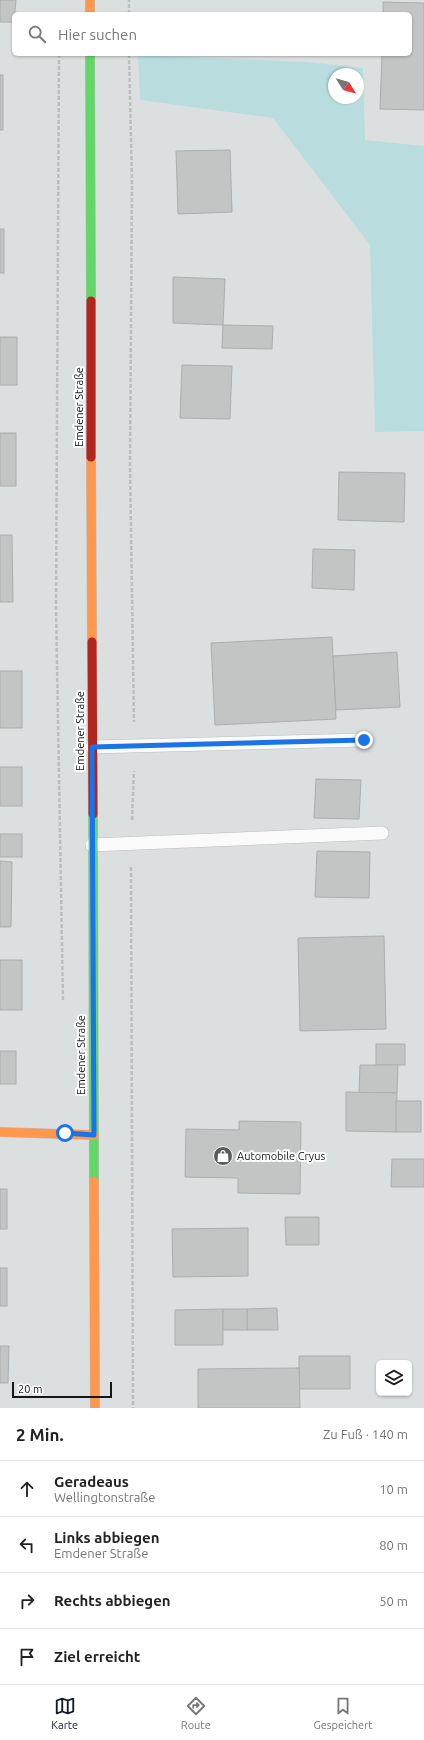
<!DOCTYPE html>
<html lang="de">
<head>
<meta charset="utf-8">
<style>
	body { margin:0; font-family:Ubuntu,sans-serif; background:#f2f2f2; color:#222 }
	.controls { position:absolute; right:12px; bottom:12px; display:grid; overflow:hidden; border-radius:6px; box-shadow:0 1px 3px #0004 }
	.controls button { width:36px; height:36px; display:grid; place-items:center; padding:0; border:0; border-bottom:1px solid #e0e0e0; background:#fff; color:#222; font:20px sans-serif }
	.compass { position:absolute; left:328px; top:68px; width:36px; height:36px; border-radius:50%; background:#fff; box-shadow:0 1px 3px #0004; rotate:127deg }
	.scale { position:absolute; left:12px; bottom:10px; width:100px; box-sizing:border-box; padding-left:4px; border:2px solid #151616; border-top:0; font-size:11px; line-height:14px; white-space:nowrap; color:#151616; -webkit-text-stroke:3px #fff; paint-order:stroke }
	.stop { position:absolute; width:12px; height:12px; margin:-9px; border:3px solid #1a73e8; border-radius:50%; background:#fff }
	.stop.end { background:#1a73e8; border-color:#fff; box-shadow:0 1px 4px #0008 }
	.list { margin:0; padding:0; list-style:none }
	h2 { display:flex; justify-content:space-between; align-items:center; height:52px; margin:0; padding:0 16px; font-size:17px }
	h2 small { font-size:13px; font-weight:400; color:#767676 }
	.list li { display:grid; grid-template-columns:26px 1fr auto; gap:12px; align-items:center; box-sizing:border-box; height:56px; padding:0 16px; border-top:1px solid #e0e0e0 }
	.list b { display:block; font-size:15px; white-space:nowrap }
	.list p { margin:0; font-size:13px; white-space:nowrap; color:#767676 }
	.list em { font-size:13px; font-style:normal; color:#767676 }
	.icon { flex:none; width:22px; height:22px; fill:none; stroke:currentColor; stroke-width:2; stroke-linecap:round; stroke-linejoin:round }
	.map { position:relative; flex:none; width:424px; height:1408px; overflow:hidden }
	.search { position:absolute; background:#fff; box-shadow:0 1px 3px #0004; left:12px; right:12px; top:12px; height:44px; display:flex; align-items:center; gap:10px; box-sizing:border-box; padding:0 14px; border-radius:6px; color:#767676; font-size:15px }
	.sheet { height:276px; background:#fff }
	nav { display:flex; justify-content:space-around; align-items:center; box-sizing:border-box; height:56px; border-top:1px solid #e0e0e0; background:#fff; font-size:11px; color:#767676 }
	nav a { display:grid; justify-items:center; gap:2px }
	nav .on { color:#111827 }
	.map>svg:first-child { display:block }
	.green { fill:#b9dddf; fill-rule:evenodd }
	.building { fill:#c3c5c5; stroke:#abaeae }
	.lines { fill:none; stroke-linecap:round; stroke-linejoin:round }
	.lane-casing { stroke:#bbbdbd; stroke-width:14 }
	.fast-casing { stroke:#bbbdbd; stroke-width:10 }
	.slow-casing { stroke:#bbbdbd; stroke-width:10 }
	.jam-casing { stroke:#bbbdbd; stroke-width:10 }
	.path { stroke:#bdbdbd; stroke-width:2.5; stroke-dasharray:4 2; stroke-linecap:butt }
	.lane { stroke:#fafafa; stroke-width:13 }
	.fast { stroke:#63d668; stroke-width:9 }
	.slow { stroke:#ff974d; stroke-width:9 }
	.jam { stroke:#b3261e; stroke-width:9 }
	.route { stroke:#1a73e8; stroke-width:5 }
	.labels { text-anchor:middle; stroke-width:4; stroke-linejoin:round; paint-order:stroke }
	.street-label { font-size:11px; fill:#151616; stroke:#fff }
	.poi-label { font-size:11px; fill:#151616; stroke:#fff; text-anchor:start }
</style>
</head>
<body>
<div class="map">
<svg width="424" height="1408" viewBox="0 0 424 1408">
	<rect width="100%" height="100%" fill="#dcdfdf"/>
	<path class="green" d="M138,55L307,62L363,68L365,140L424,146V431L375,432L370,245L273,118L140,100ZM334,74H358V98H334Z"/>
	<g class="building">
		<path d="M0,0H16L14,22H0Z"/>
		<path d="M383,2L424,3V110L380,109L382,54H410V14H383Z"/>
		<rect x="0" y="75" width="3" height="55"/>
		<path d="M230,150L232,212L178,214L176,151Z"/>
		<rect x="0" y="229" width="4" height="44"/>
		<path d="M173,277L225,279L223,325L173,323Z"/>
		<path d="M223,325L273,326L272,349L222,348Z"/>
		<rect x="0" y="337" width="17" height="48"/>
		<path d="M182,365L232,366L230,419L180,418Z"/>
		<rect x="0" y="433" width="16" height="53"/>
		<path d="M339,472L405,473L404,522L338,520Z"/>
		<path d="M0,535H12L13,602H0Z"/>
		<path d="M313,549L355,550L354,590L312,588Z"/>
		<path d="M332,637L336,719L215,725L211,643Z"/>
		<path d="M397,652L400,707L336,710L333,656Z"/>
		<rect x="0" y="671" width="22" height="57"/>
		<rect x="0" y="767" width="22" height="39"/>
		<path d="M316,779L361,780L359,819L314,818Z"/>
		<rect x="0" y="834" width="22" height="23"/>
		<path d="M317,851L370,852L369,898L315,897Z"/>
		<path d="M0,861L12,862L11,927H0Z"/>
		<path d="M384,936L386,1029L300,1031L298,938Z"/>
		<rect x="0" y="960" width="22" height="50"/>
		<rect x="376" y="1044" width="29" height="21"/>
		<rect x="0" y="1051" width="16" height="33"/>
		<path d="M360,1065H398L397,1093H359Z"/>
		<path d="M346,1092L397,1093L396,1132L346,1131Z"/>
		<rect x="396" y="1101" width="25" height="31"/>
		<path d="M239,1121L301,1122L300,1194L238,1193V1178L185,1177L186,1129L239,1130Z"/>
		<path d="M392,1159H424V1187H391Z"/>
		<rect x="0" y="1189" width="7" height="40"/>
		<path d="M285,1217H319V1245H286Z"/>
		<path d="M248,1228V1276L173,1277L172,1229Z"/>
		<rect x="0" y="1268" width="7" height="38"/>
		<path d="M277,1308L278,1330H247V1309Z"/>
		<path d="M223,1309V1345H175V1310Z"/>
		<rect x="223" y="1309" width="24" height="21"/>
		<path d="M0,1346H9L8,1383H0Z"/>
		<rect x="299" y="1356" width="51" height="33"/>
		<path d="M299,1368L300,1408H198V1369Z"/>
	</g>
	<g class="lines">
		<g class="lane-casing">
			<g id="lane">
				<path d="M92,747L364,740"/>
				<path d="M92,845L382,833"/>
			</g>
		</g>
		<g class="fast-casing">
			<g id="fast">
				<path d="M90,54L91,301"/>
				<path d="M93,814L94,1181"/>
			</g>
		</g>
		<g class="slow-casing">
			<g id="slow">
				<path d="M90,0V14"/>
				<path d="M91,457L92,642"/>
				<path d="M0,1132L94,1135"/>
				<path d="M94,1181L95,1408"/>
			</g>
		</g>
		<g class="jam-casing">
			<g id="jam">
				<path d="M91,301V457"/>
				<path d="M92,642L93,814"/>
			</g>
		</g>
		<g class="path">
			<path d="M129,14V0"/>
			<path d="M59,54L56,607L63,1001"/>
			<path d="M129,54L132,182L130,466L134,722"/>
			<path d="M132,820L134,771"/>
			<path d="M131,867L133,1408"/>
		</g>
		<use href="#lane" class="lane"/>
		<use href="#fast" class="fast"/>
		<use href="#slow" class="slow"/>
		<use href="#jam" class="jam"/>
	</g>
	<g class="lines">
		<path class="route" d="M65,1133L94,1135L92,747L364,740"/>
	</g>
	<defs>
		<g id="shop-disc" transform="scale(1)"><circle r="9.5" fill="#5b5c5c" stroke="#fff"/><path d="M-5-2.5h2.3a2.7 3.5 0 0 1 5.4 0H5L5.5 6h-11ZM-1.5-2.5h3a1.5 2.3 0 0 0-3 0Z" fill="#fff"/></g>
	</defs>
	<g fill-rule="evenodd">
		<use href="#shop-disc" x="223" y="1156"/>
	</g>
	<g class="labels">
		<g class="street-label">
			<text transform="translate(79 407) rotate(-90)" y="4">Emdener Straße</text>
			<text transform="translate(80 731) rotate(-90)" y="4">Emdener Straße</text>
			<text transform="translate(81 1055) rotate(-90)" y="4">Emdener Straße</text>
		</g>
		<g class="poi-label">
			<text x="237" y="1160">Automobile Cryus</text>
		</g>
	</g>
</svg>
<div class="controls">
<button><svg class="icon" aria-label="layers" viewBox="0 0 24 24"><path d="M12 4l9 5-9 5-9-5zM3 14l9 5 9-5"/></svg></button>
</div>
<svg class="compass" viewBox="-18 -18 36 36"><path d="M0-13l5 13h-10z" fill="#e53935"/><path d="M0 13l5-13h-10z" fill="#767676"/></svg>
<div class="scale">20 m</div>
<div class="stop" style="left:65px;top:1133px"></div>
<div class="stop end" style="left:364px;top:740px"></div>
<div class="search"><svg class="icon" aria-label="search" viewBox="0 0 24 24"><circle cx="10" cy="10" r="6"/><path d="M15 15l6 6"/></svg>Hier suchen</div>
</div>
<section class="sheet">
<h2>2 Min.<small>Zu Fuß · 140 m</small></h2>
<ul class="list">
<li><svg class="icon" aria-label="ahead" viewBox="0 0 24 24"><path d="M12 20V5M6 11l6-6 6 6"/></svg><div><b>Geradeaus</b><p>Wellingtonstraße</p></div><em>10 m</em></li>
<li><svg class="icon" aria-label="left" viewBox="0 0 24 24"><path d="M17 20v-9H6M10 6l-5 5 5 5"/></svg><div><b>Links abbiegen</b><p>Emdener Straße</p></div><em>80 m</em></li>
<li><svg class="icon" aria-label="right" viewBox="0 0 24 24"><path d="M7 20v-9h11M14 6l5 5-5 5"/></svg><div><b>Rechts abbiegen</b></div><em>50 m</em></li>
<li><svg class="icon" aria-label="arrive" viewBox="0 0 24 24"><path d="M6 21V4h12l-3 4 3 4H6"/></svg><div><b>Ziel erreicht</b></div></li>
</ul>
</section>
<nav>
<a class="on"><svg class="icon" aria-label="map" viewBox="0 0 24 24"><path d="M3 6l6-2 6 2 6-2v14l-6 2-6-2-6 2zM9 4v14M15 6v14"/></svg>Karte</a>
<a><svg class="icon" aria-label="directions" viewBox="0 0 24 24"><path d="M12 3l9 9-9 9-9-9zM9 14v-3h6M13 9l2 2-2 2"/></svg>Route</a>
<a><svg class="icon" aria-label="saved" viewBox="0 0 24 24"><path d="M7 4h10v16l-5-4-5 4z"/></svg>Gespeichert</a>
</nav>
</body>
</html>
